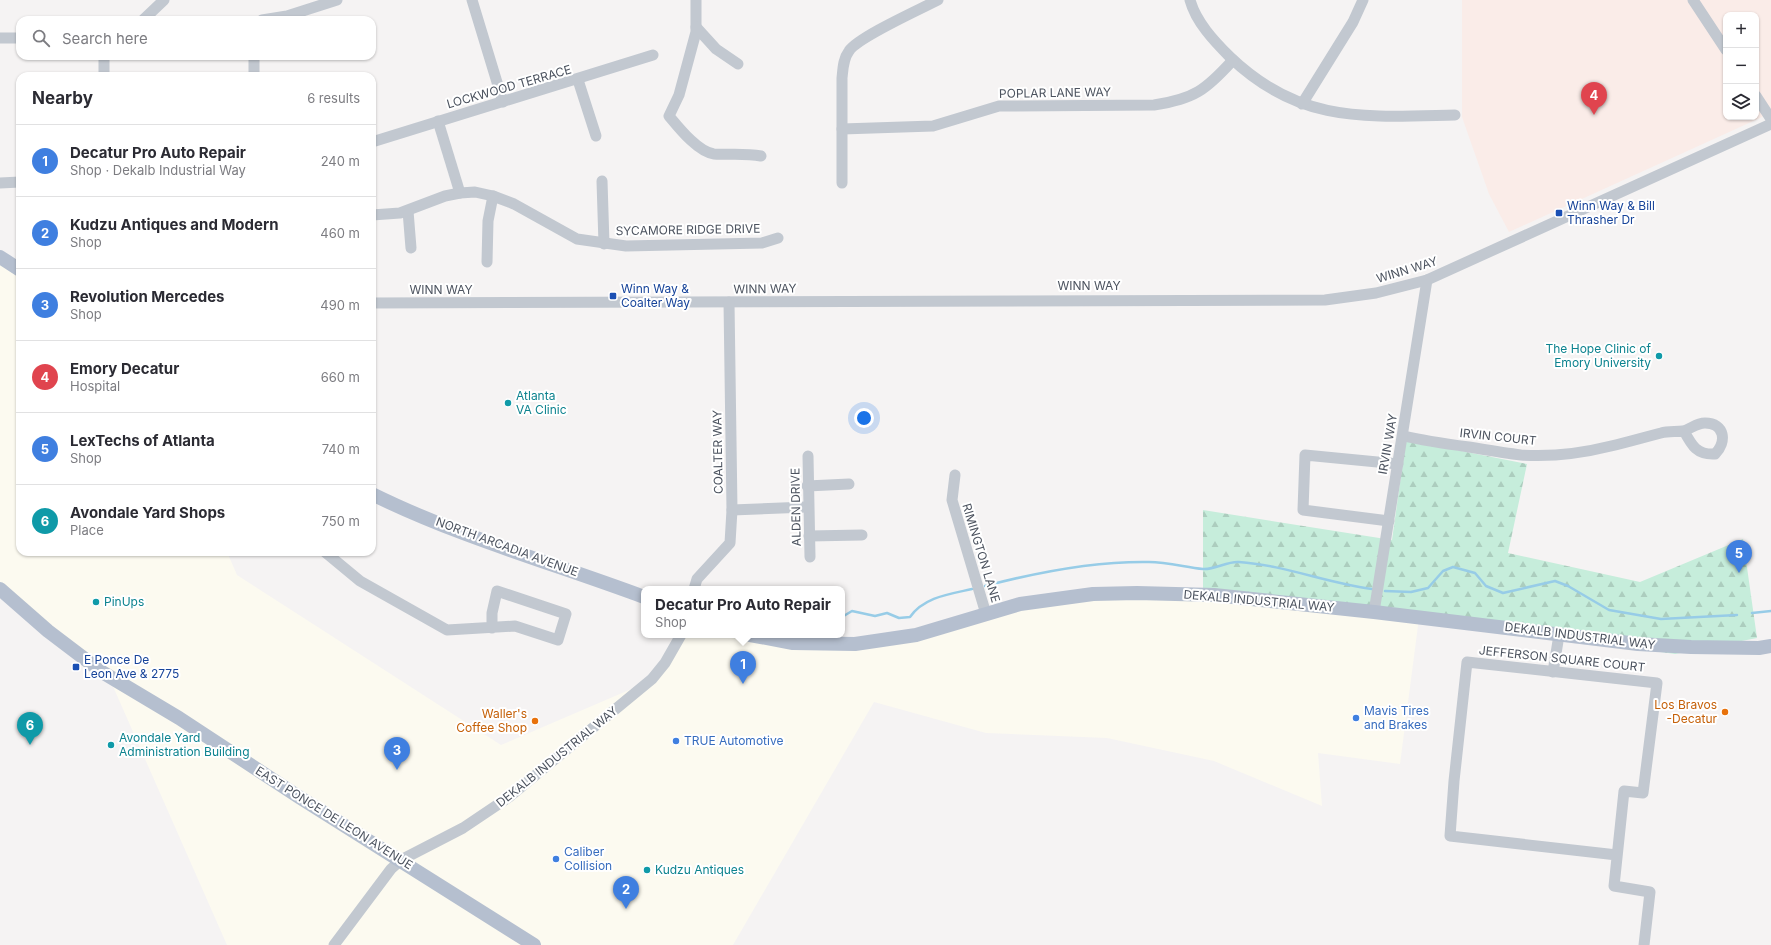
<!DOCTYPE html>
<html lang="en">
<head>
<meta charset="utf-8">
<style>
	body { margin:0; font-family:Inter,sans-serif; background:#f2f2f3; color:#2b2b33 }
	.controls { position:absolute; right:12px; top:12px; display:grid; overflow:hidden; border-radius:8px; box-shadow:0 1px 3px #0004 }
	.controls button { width:36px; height:36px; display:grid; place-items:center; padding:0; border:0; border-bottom:1px solid #e1e1e2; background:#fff; color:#2b2b33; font:20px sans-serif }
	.you { position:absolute; left:864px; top:418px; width:14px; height:14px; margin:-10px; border:3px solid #fff; border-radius:50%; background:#1a73e8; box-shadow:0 0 0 6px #1a73e833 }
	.badge { display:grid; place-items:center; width:26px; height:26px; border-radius:50%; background:#0b8043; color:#fff; font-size:13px; font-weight:700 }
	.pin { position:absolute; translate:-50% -33px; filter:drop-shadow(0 1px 2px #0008) }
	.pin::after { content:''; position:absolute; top:21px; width:14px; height:12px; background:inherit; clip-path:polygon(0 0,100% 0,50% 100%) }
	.popup { position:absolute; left:641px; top:586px; width:204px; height:52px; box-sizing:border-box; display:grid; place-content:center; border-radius:8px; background:#fff; filter:drop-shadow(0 1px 3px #0005); font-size:13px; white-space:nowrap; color:#7c7c81 }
	.popup b { font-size:15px; color:#2b2b33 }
	.popup::after { content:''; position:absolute; left:50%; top:100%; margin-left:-8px; border:8px solid transparent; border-top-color:#fff }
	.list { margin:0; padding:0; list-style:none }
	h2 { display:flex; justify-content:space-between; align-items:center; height:52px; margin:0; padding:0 16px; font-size:17px }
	h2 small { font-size:13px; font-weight:400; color:#7c7c81 }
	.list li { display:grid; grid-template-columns:26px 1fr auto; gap:12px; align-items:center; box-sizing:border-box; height:72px; padding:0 16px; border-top:1px solid #e1e1e2 }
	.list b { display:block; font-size:15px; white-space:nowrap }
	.list p { margin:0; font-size:13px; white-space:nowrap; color:#7c7c81 }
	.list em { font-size:13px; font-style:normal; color:#7c7c81 }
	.icon { flex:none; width:22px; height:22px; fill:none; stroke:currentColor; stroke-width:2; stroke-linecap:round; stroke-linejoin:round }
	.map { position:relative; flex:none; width:1771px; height:945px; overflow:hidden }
	.search { position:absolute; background:#fff; box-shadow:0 1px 3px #0004; left:16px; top:16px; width:360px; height:44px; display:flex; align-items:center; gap:10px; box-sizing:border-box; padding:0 14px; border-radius:12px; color:#7c7c81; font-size:15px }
	.panel { position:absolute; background:#fff; box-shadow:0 1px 3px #0004; left:16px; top:72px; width:360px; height:484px; border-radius:12px }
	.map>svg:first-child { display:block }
	.commercial { fill:#fcfaf0 }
	.medical { fill:#faece8; fill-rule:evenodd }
	.forest { fill:url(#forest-firs) }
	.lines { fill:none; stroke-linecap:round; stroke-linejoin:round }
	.stream { stroke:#97cce7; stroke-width:2.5 }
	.minor { stroke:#c2c8d0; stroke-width:11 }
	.major { stroke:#b5bfcf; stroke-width:14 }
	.transit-dot { fill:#1a4fb4; stroke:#fff; stroke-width:1.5 }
	.culture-dot { fill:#0f9aa8; stroke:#fff; stroke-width:1.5 }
	.food-dot { fill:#e8710a; stroke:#fff; stroke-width:1.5 }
	.shop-dot { fill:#3f7fe0; stroke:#fff; stroke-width:1.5 }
	.labels { text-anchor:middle; stroke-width:4; stroke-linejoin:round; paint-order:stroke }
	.street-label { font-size:12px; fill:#4c535f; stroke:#fff }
	.transit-label { font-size:12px; fill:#164399; stroke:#fff; text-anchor:start }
	.culture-label { font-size:12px; fill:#0d838f; stroke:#fff; text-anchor:start }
	.food-label { font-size:12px; fill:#c56008; stroke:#fff; text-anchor:end }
	.shop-label { font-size:12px; fill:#366cbe; stroke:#fff; text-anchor:start }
</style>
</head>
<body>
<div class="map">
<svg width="1771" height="945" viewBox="0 0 1771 945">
	<defs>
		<pattern id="forest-firs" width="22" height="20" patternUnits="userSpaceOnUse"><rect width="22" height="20" fill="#c6eddb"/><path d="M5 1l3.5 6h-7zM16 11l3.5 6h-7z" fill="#accdbe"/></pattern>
	</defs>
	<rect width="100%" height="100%" fill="#f5f3f3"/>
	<path class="commercial" d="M0,254L20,267V552H227L237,575L501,745L657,678L678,635H769L823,644L889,635L948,619L1082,593L1203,598L1419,618L1400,764L1318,753L1322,806L1214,761L1107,738L986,733L874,702L733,945H227L108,675L0,588Z"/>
	<path class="medical" d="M1462,0H1771V113L1509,232L1489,194L1462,117ZM1726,15H1756V117H1726Z"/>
	<path class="forest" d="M1406,440L1527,464L1508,553L1640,582L1743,539L1757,638L1675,654L1419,618L1203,598V510L1392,540Z"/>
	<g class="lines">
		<g class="stream">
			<path d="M985,586C1038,572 1093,561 1149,562C1167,562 1185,567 1203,569C1215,570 1227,561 1239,562C1284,565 1327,583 1372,589"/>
			<path d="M1385,591L1411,592L1428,588L1443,571L1453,567L1475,573L1486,586L1503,593L1555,581L1568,586L1609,610L1661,619L1737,615"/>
			<path d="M1752,613L1771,611"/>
			<path d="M842,617L852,611L875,616L887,613L899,618L910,617C924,597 950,594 972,589"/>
		</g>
		<g class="minor">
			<path d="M472,0L503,102"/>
			<path d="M696,0V32L679,95L669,116C679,128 698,152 714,154C730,155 745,153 761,156"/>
			<path d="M1190,0C1196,22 1214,41 1230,57C1300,124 1365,117 1455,115"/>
			<path d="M1693,0L1726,50"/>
			<path d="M143,20L164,0"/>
			<path d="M262,20L287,16L337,0"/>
			<path d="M696,27L716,49L738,64"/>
			<path d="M0,38H20"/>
			<path d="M104,76V56"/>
			<path d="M254,76V56"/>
			<path d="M578,80L596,136"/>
			<path d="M1756,96L1771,119"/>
			<path d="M1302,104L1353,22L1363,0"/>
			<path d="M438,121L460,193"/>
			<path d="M842,129L933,126L999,106L1154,105C1194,99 1206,90 1233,60"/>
			<path d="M372,142L653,55"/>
			<path d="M602,181L604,244"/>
			<path d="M0,183L20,182"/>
			<path d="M842,183V78C843,69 843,59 849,51C858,37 921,9 938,0"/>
			<path d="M408,211L411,248"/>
			<path d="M372,215L400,213L445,196L460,193L475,192L493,196L514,204L577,239L626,246L762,243L778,238"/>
			<path d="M487,262L488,221L493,196"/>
			<path d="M372,303L1325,300L1376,293L1427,280L1771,124"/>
			<path d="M1404,436C1425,441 1447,444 1469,447C1487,450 1504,453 1521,455C1550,457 1583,453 1611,446C1628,442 1645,437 1661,433C1668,431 1676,432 1683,431C1691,429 1696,423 1705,423C1725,423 1727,442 1715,454C1697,455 1692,446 1684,431"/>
			<path d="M808,456L810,557"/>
			<path d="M955,475L952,500L986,614"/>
			<path d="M807,486L849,484"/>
			<path d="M732,510L807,507"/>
			<path d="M1389,521L1303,510L1305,455L1398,464"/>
			<path d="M809,536L862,535"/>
			<path d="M325,552L360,581L447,630L515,626L558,640L566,614L497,591L492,613V628"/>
			<path d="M694,589L697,579L730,543L732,510L729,302"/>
			<path d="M1374,612L1427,280"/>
			<path d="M1553,672L1559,635"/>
			<path d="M1617,855L1450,836L1454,781L1467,662L1657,683L1643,793L1624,791L1614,886L1650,892L1644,945"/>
			<path d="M334,945L391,869L401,860L463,828L509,797L652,679L665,663L681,635"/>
		</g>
		<g class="major">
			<path d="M0,257L20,270"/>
			<path d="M372,494C459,537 553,563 644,597"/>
			<path d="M0,589L48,631L102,672L179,718L299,797L534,945"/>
			<path d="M750,635L793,643L855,644L916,635L1020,604L1093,594L1137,593L1214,595L1374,612L1638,644L1691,647L1759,648L1771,646"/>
		</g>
	</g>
	<g class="transit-dot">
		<rect x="1555" y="209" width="8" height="8" rx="2"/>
		<rect x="609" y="292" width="8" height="8" rx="2"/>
		<rect x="72" y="663" width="8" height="8" rx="2"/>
	</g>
	<g class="culture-dot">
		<circle cx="1659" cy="356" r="4"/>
		<circle cx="508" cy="403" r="4"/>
		<circle cx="96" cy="602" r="4"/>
		<circle cx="111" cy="745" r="4"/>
		<circle cx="647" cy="870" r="4"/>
	</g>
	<g class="food-dot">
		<circle cx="1725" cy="712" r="4"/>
		<circle cx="535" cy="721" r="4"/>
	</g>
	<g class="shop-dot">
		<circle cx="1356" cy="718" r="4"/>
		<circle cx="676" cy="741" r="4"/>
		<circle cx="556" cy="859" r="4"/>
	</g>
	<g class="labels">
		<g class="street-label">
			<text transform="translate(509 87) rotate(-16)" y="4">LOCKWOOD TERRACE</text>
			<text transform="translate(1055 93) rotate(-1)" y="4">POPLAR LANE WAY</text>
			<text transform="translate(688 230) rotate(-1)" y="4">SYCAMORE RIDGE DRIVE</text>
			<text transform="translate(1407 270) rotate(-17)" y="4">WINN WAY</text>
			<text x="1089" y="290">WINN WAY</text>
			<text transform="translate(765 289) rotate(-1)" y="4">WINN WAY</text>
			<text x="441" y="294">WINN WAY</text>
			<text transform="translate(1498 437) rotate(6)" y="4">IRVIN COURT</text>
			<text transform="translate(1388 444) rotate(-80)" y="4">IRVIN WAY</text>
			<text transform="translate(718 452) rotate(-91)" y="4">COALTER WAY</text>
			<text transform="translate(796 507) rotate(-91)" y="4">ALDEN DRIVE</text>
			<text transform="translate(507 547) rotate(20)" y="4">NORTH ARCADIA AVENUE</text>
			<text transform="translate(981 553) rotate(73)" y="4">RIMINGTON LANE</text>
			<text transform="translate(1259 601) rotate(5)" y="4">DEKALB INDUSTRIAL WAY</text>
			<text transform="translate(1580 636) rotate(7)" y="4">DEKALB INDUSTRIAL WAY</text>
			<text transform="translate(1562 659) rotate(6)" y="4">JEFFERSON SQUARE COURT</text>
			<text transform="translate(557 757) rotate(-39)" y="4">DEKALB INDUSTRIAL WAY</text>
			<text transform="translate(334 818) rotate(32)" y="4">EAST PONCE DE LEON AVENUE</text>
		</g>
		<g class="transit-label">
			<text x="1567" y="210">Winn Way &amp; Bill<tspan x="1567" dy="14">Thrasher Dr</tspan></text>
			<text x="621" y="293">Winn Way &amp;<tspan x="621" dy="14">Coalter Way</tspan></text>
			<text x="84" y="664">E Ponce De<tspan x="84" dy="14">Leon Ave &amp; 2775</tspan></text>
		</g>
		<g class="culture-label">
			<text x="1651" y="353" text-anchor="end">The Hope Clinic of<tspan x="1651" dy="14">Emory University</tspan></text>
			<text x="516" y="400">Atlanta<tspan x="516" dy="14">VA Clinic</tspan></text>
			<text x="104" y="606">PinUps</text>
			<text x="119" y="742">Avondale Yard<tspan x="119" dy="14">Administration Building</tspan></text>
			<text x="655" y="874">Kudzu Antiques</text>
		</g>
		<g class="food-label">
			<text x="1717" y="709">Los Bravos<tspan x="1717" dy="14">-Decatur</tspan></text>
			<text x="527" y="718">Waller's<tspan x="527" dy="14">Coffee Shop</tspan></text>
		</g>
		<g class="shop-label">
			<text x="1364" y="715">Mavis Tires<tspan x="1364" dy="14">and Brakes</tspan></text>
			<text x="684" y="745">TRUE Automotive</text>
			<text x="564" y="856">Caliber<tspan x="564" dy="14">Collision</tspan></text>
		</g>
	</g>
</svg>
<div class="controls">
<button>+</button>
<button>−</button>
<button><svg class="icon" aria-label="layers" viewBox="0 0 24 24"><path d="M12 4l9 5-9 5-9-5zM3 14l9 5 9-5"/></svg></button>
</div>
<div class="you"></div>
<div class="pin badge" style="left:743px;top:684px;background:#3f7fe0">1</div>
<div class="popup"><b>Decatur Pro Auto Repair</b>Shop</div>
<div class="pin badge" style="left:626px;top:909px;background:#3f7fe0">2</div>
<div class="pin badge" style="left:397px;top:770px;background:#3f7fe0">3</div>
<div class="pin badge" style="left:1594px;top:115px;background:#e0444e">4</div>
<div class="pin badge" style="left:1739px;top:573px;background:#3f7fe0">5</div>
<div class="pin badge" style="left:30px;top:745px;background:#0f9aa8">6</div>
<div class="search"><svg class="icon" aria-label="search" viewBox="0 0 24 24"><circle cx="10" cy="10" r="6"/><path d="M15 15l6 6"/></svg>Search here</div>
<section class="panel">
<h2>Nearby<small>6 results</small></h2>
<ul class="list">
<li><span class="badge" style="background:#3f7fe0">1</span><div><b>Decatur Pro Auto Repair</b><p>Shop · Dekalb Industrial Way</p></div><em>240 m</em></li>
<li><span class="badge" style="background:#3f7fe0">2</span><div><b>Kudzu Antiques and Modern</b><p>Shop</p></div><em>460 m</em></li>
<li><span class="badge" style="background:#3f7fe0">3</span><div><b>Revolution Mercedes</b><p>Shop</p></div><em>490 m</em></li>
<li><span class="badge" style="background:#e0444e">4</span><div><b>Emory Decatur</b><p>Hospital</p></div><em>660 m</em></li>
<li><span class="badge" style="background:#3f7fe0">5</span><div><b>LexTechs of Atlanta</b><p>Shop</p></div><em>740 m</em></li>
<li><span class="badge" style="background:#0f9aa8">6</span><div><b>Avondale Yard Shops</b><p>Place</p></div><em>750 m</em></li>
</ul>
</section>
</div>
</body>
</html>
